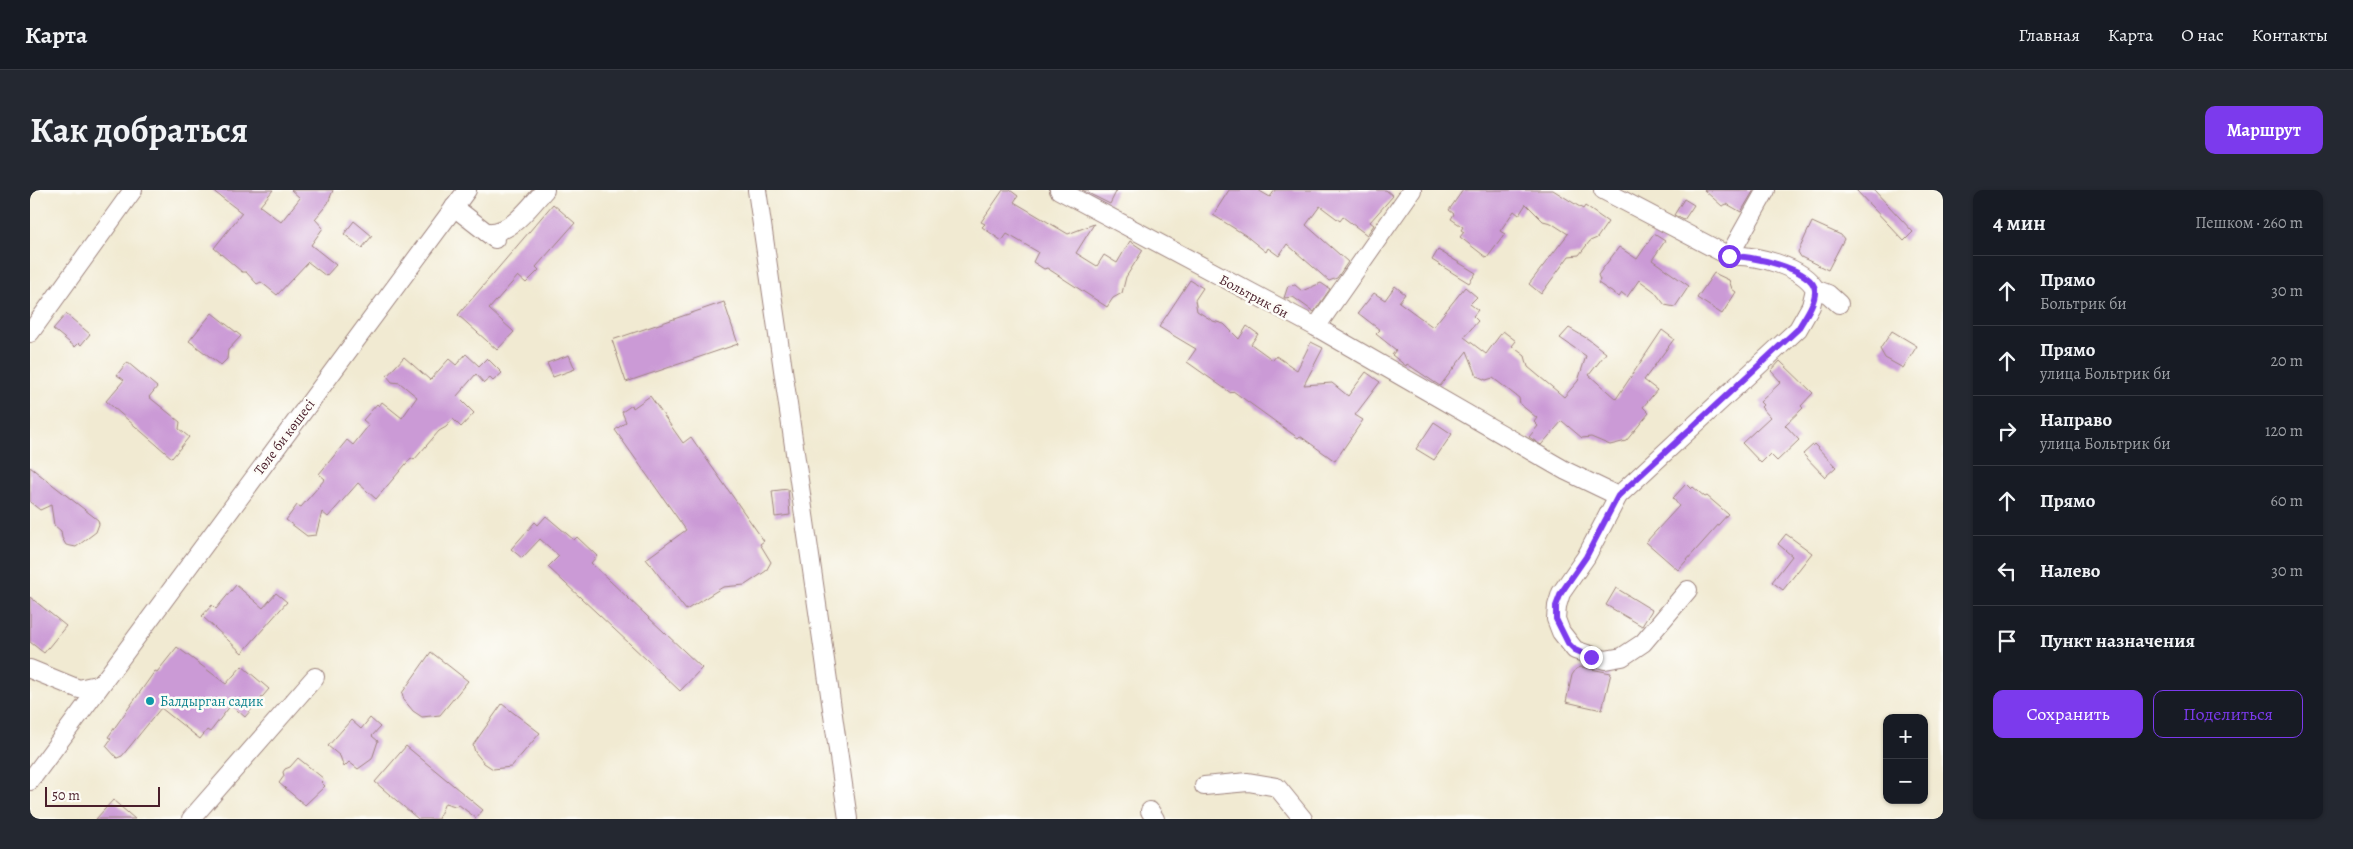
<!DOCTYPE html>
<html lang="ru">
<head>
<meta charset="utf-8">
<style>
	body { margin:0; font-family:Alegreya,serif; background:#242831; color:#f1f3f6 }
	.controls { position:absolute; right:15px; bottom:15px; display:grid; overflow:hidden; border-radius:10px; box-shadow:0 1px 4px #0004 }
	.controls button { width:45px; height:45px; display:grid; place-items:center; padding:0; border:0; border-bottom:1px solid #363941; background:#171b24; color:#f1f3f6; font:25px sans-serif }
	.scale { position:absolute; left:15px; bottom:12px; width:115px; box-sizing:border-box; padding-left:5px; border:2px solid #4a1f2b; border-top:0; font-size:14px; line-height:18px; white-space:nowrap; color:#4a1f2b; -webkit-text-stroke:4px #fdfcf7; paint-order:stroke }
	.stop { position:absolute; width:15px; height:15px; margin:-11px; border:4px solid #7c3aed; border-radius:50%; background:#fff }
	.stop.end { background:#7c3aed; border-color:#fff; box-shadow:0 1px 5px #0008 }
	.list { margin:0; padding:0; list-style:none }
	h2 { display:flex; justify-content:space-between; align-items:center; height:65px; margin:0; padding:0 20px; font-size:21px }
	h2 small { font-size:16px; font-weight:400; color:#9ea1a6 }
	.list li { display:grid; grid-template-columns:32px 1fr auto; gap:15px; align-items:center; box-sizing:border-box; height:70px; padding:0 20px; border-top:1px solid #363941 }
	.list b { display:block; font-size:19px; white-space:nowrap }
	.list p { margin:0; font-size:16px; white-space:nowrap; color:#9ea1a6 }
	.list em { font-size:16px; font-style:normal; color:#9ea1a6 }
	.actions { display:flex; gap:10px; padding:15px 20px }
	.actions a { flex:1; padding:11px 0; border:1px solid #7c3aed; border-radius:10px; text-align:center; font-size:18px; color:#7c3aed }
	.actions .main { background:#7c3aed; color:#fff }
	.icon { flex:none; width:28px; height:28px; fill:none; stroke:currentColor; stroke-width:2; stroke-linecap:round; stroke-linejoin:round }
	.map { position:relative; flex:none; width:1913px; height:629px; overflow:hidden; border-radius:10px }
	header { display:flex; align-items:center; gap:30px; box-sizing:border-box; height:70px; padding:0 25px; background:#171b24; border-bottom:1px solid #363941 }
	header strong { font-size:24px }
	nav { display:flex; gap:28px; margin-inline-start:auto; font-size:18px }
	.intro { display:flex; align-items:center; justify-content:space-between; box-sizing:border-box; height:120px; padding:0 30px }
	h1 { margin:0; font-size:35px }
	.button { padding:12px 22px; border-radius:10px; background:#7c3aed; color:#fff; font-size:18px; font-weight:700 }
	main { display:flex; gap:30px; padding:0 30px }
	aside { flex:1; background:#171b24; border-radius:10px; box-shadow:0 1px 4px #0004 }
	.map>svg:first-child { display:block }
	.building { fill:#cb9ad6 }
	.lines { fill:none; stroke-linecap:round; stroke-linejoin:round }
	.street-casing { stroke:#9e847e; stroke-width:20 }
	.street { stroke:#fff; stroke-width:18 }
	.route { stroke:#7c3aed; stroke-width:6 }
	.culture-dot { fill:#0f9aa8; stroke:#fdfcf7; stroke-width:2 }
	.labels { text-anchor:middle; stroke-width:5; stroke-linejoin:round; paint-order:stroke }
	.street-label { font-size:14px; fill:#4a1f2b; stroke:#fdfcf7 }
	.culture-label { font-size:14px; fill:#0d838f; stroke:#fdfcf7; text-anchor:start }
</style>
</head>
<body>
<header>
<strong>Карта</strong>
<nav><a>Главная</a><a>Карта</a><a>О нас</a><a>Контакты</a></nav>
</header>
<div class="intro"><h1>Как добраться</h1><a class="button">Маршрут</a></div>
<main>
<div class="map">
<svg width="1913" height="629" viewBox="0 0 1913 629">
	<rect width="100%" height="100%" fill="#fdfcf7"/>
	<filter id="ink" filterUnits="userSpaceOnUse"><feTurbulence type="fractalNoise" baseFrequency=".02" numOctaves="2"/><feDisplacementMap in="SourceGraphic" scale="10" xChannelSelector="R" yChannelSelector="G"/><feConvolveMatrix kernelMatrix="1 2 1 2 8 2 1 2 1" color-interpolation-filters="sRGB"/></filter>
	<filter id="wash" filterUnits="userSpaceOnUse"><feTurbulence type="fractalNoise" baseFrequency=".0096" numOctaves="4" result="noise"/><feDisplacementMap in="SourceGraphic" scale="20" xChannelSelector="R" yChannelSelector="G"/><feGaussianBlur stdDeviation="1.12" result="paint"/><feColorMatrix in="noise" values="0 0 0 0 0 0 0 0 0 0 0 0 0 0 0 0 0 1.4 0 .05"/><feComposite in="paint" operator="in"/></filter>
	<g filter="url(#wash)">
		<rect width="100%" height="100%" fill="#f1ead2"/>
		<g id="blocks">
			<g class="building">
				<path d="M182,0H243L230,16L251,32L270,8L261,0H303L298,13L285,29L293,38L281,55L306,75L296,86L278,72L247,105L231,92L227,94L216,82H212L184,58L212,23Z"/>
				<path d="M973,0H980L988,6L984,12L1038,44L1064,34L1046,63L1067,76L1074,65L1087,73L1100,51L1113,60L1096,87L1092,103L1083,108L1077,117L1017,78L1014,79L1003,72L1008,62L977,44L972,51L952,37L955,34L951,32Z"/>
				<path d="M1052,0H1087L1080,14Z"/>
				<path d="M1199,0H1228L1240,7L1245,0H1356L1363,6L1340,32L1344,35L1337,45L1313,27L1310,31L1290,16L1276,35L1318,72L1307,88L1299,91L1257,54L1249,66L1238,58L1236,62L1215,45L1183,25Z"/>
				<path d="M1433,0H1523L1553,19L1555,16L1578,32L1567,48L1560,51L1549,65L1539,66L1511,104L1499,94L1538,44L1521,33L1513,31L1496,14L1489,25L1484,21L1470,41L1475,44L1457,68L1430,47L1434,42L1431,40L1433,37L1421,29L1424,24L1419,20Z"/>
				<path d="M1674,0H1724L1711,22L1697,14L1692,16Z"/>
				<path d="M1826,0H1844L1883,42L1874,51Z"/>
				<path d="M1654,9L1664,15L1654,30L1644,25Z"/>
				<path d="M523,14L545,33L506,77L509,80L496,93L488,86L459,119L484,142L467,160L428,125Z"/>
				<path d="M324,31L342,46L332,58L314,44Z"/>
				<path d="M1782,32L1811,45L1814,49L1798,80L1771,67L1768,62Z"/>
				<path d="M1624,44L1635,51L1622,70L1659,96L1645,117L1635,115L1624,101L1609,90L1597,107L1592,103L1589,107L1568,93L1570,90L1568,85L1589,57L1607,69Z"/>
				<path d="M1408,60L1446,83L1439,93L1402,70Z"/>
				<path d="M1684,83L1699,90L1702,99L1706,102L1692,124L1667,108Z"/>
				<path d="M1160,90L1173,98L1165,110L1167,121L1183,131L1194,134L1209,149L1217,136L1228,144L1221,154L1243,170L1246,166L1267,180L1281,152L1293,158L1274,195L1302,193L1318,206L1336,182L1350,192L1325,225L1333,230L1305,271L1270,246L1268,248L1203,201L1201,203L1157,172L1166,159L1129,137Z"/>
				<path d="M1291,93L1300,99L1284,122L1263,107L1254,108L1258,96L1265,95L1272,101Z"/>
				<path d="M1365,96L1375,104L1369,112L1403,137L1435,97L1447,107L1440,114L1448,120L1443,126L1448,131L1434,147L1456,164L1473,141L1486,151L1482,156L1495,166L1498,177L1534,207L1548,191L1556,166L1530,148L1539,138L1558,149L1576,163L1559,185L1586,209L1632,140L1644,149L1614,190L1627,200L1613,217L1619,223L1596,251L1580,255L1561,247L1552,248L1532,231L1511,255L1499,247L1508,236L1504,232L1507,228L1490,214L1489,208L1463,188L1456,190L1447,186L1437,161L1410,196L1377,174L1376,176L1362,165L1366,160L1346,144L1350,140L1328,123L1344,103L1355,110Z"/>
				<path d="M694,112L708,154L596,192L582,150Z"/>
				<path d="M182,123L211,146L198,160L197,169L191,175L159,151Z"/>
				<path d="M36,124L60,144L51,155L49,153L45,157L23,139Z"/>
				<path d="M1862,141L1887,156L1873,178L1855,168L1850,159Z"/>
				<path d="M436,164L449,176L457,168L472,183L463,191L460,188L454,193L446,184L427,206L444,223L431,237L423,229L416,237L409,241L384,270L381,268L346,309L328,293L298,327L292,322L286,345L277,346L256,330L267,315L271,317L295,289L289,284L317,250L323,255L339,235L333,230L347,214L349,216L352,212L372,228L387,207L370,193L362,192L357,186L374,167L400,190L419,169L426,175Z"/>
				<path d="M539,165L545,179L523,187L517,173Z"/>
				<path d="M1750,171L1783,203L1771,216L1773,218L1755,235L1769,250L1747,271L1740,264L1731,273L1712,253L1740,227L1731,217L1733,215L1730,212L1751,192L1741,181Z"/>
				<path d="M97,172L127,197L119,207L150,232L149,239L159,247L142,268L76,211L94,190L87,185Z"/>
				<path d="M620,206L653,253L661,247L734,351L730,354L741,372L736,381L715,395L693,397L656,420L616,369L656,340L585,240L596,232L592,222L602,215L603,218Z"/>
				<path d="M1404,232L1422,244L1404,270L1386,259Z"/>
				<path d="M1784,254L1806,277L1795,287L1773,264Z"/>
				<path d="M0,277L68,330L69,334L66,342L46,357L36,355L32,348L31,341L24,335L21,315L10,320L0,312Z"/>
				<path d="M1656,294L1661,299L1663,297L1675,307L1677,306L1698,324L1648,380L1616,352L1649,316L1643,308Z"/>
				<path d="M758,299L760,325L745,327L742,301Z"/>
				<path d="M516,326L544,350L547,347L567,366L561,373L672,478L650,501L518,377L529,366L510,349L492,368L481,359L505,332L508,335Z"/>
				<path d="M1756,344L1782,363L1753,400L1742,392L1762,366L1748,354Z"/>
				<path d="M206,395L233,418L246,403L257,412L212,463L172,426L182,415L186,419Z"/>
				<path d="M1586,398L1622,420L1612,436L1576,415Z"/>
				<path d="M0,407L36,436L14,463L0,452Z"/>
				<path d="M147,457L196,494L212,476L239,499L215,527L201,515L180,542L177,540L170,549L131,518L92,566L87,568L76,556L81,549L78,547L125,481L127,482Z"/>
				<path d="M401,462L438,491L410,525L392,527L383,521L374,510L372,503Z"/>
				<path d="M1551,477L1581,483L1572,520L1536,512L1542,485L1546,479Z"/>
				<path d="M472,514L510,543L481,577L463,579L454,573L445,562L443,555Z"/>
				<path d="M340,528L350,537L342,546L348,551L342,569L328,579L319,572L314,577L310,566L298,556L321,530L331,539Z"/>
				<path d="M376,556L453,620L446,628L429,615L425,616L415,613L408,629H388L345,592Z"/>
				<path d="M268,568L294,589L291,592L295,596L275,615L249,593L254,586L253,582L255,579L260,577Z"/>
				<path d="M83,610L105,629H66Z"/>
			</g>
		</g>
	</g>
	<g filter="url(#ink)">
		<use href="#blocks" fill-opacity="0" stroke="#9e847e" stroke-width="1"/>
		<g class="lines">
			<g class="street-casing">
				<g id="street">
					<path d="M727,0L818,629"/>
					<path d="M1029,0L1286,137L1536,281L1588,306"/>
					<path d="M1573,0L1699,66C1723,64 1773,76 1785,99L1781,116L1768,139L1588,306L1556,367L1531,403L1527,416L1526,429L1531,442L1545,460L1575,470L1592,467L1613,453L1658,400"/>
					<path d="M424,17L465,49"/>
					<path d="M456,42C481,45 499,17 515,0"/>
					<path d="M1699,66L1736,0"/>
					<path d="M1785,99L1798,104L1809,114"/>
					<path d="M1286,137L1382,0"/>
					<path d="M0,143L103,0"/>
					<path d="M0,479L49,499L71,494"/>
					<path d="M0,591L437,0"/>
					<path d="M1174,596L1218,592L1247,597L1273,629"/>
					<path d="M1120,621L1125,629"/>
					<path d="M161,629L285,487"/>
				</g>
			</g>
			<use href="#street" class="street"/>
		</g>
	</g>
	<g class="lines" filter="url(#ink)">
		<path class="route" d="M1561,467L1545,460L1538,453L1526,429V416L1531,403L1556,367L1588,306L1768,139C1774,128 1786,113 1785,100C1783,78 1717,65 1699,66"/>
	</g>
	<circle class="culture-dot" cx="120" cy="511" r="5"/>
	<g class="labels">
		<g class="street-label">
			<text transform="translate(1224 106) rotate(28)" y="5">Больтрик би</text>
			<text transform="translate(254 247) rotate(-53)" y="5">Төле би көшесі</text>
		</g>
		<g class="culture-label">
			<text x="130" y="516">Балдырган садик</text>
		</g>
	</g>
</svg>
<div class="controls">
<button>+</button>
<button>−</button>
</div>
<div class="scale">50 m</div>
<div class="stop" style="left:1699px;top:66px"></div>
<div class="stop end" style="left:1561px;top:467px"></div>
</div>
<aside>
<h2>4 мин<small>Пешком · 260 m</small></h2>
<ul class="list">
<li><svg class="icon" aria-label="ahead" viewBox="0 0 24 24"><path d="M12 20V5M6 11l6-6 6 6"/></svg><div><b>Прямо</b><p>Больтрик би</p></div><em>30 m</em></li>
<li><svg class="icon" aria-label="ahead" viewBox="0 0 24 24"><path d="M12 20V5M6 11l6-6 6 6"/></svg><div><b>Прямо</b><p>улица Больтрик би</p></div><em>20 m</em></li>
<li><svg class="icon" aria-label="right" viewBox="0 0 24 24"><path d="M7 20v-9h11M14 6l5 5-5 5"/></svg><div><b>Направо</b><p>улица Больтрик би</p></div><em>120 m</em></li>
<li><svg class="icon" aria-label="ahead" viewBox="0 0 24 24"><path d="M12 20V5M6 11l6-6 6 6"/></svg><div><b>Прямо</b></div><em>60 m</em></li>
<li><svg class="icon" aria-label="left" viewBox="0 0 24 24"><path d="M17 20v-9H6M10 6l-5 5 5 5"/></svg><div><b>Налево</b></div><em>30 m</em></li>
<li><svg class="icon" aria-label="arrive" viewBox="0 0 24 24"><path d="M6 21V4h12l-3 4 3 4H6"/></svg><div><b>Пункт назначения</b></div></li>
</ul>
<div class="actions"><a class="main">Сохранить</a><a>Поделиться</a></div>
</aside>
</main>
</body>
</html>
